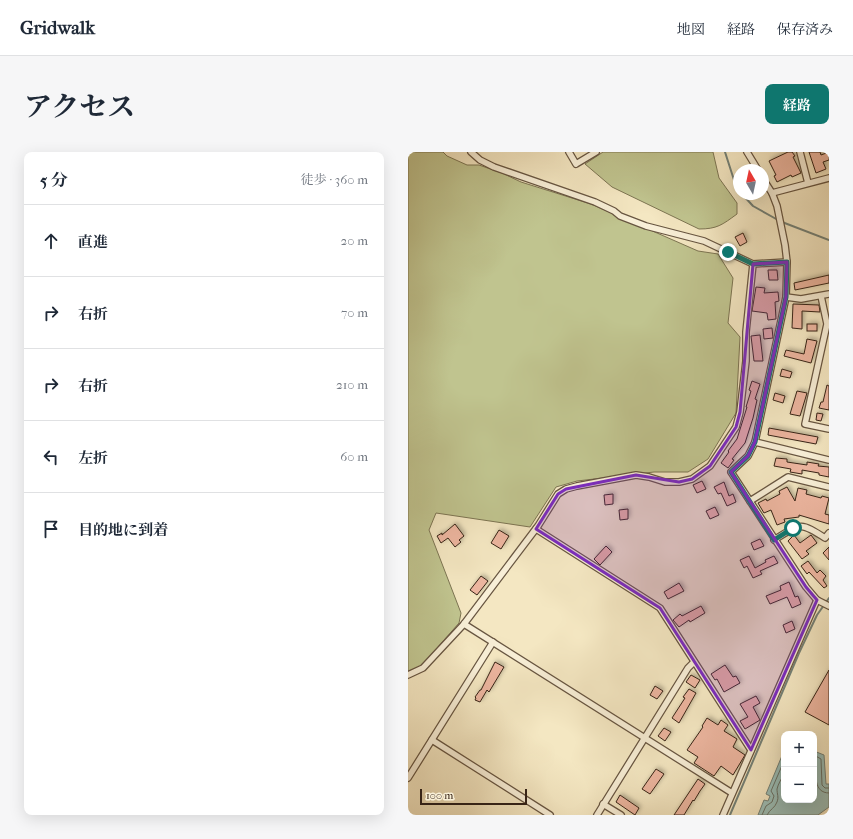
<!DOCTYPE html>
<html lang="ja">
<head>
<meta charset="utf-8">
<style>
	body { margin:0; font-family:"IM FELL French Canon","Noto Serif JP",serif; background:#f6f6f7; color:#1f2937 }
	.controls { position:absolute; right:12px; bottom:12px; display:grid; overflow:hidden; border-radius:8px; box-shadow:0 4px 16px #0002 }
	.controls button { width:36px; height:36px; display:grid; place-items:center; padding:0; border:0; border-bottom:1px solid #e0e1e3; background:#fff; color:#1f2937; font:20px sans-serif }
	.compass { position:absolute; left:325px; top:12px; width:36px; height:36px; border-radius:50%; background:#fff; box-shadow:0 4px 16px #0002; rotate:351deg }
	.scale { position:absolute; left:12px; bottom:10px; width:107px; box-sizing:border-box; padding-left:4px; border:2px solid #382416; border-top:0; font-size:11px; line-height:14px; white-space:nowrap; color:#382416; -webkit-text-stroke:3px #f8efd7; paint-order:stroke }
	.stop { position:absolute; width:12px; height:12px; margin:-9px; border:3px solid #0f766e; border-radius:50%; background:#fff }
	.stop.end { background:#0f766e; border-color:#fff; box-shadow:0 1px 4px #0008 }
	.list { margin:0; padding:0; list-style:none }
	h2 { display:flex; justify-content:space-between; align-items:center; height:52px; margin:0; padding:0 16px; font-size:17px }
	h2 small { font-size:13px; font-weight:400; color:#747a83 }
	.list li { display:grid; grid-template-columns:26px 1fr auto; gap:12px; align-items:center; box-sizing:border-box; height:72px; padding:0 16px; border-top:1px solid #e0e1e3 }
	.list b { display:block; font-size:15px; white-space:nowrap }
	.list em { font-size:13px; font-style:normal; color:#747a83 }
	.icon { flex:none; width:22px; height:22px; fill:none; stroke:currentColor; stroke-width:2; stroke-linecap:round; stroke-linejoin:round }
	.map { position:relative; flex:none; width:421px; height:663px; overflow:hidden; border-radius:8px }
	header { display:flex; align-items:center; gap:24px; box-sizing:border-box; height:56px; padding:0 20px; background:#fff; border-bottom:1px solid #e0e1e3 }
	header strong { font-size:19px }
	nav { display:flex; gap:22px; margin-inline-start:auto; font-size:14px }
	.intro { display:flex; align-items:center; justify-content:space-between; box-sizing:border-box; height:96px; padding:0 24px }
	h1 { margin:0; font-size:28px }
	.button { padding:10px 18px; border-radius:8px; background:#0f766e; color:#fff; font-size:14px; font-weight:700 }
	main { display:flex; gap:24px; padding:0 24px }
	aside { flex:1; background:#fff; border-radius:8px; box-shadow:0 4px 16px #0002 }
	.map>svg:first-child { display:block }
	.green { fill:#c0c48f; stroke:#7c7452 }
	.water { fill:#9cbfb8; stroke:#748177 }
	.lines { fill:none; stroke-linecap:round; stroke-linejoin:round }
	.shore { stroke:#6a7267; stroke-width:1 }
	.stream { stroke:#748177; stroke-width:2 }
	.building { fill:#ecb59f; stroke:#382416; filter:url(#shadow) }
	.street-casing { stroke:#675541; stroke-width:8 }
	.street { stroke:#f8efd7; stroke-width:5.5 }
	.route { stroke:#0f766e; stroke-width:5 }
	.marked { fill:#7b2cbf; fill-opacity:0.2; stroke:#7b2cbf; stroke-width:3; stroke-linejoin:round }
</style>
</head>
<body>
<header>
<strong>Gridwalk</strong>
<nav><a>地図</a><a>経路</a><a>保存済み</a></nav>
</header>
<div class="intro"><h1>アクセス</h1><a class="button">経路</a></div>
<main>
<aside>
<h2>5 分<small>徒歩 · 360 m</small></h2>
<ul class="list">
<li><svg class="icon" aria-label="ahead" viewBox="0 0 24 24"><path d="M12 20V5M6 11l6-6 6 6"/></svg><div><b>直進</b></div><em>20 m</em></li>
<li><svg class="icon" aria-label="right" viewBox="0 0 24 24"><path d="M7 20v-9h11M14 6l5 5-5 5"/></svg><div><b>右折</b></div><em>70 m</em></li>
<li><svg class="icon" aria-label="right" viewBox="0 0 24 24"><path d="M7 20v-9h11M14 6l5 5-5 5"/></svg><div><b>右折</b></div><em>210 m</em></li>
<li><svg class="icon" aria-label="left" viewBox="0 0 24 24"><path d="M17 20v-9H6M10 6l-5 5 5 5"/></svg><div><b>左折</b></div><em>60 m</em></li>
<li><svg class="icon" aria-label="arrive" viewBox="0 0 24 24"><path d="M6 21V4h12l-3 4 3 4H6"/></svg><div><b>目的地に到着</b></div></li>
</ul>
</aside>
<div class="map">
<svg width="421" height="663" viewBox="0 0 421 663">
	<defs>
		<filter id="shadow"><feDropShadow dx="2" dy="-2" stdDeviation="2" flood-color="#0004"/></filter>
	</defs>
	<rect width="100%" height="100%" fill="#f4e7c2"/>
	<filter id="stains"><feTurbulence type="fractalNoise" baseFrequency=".005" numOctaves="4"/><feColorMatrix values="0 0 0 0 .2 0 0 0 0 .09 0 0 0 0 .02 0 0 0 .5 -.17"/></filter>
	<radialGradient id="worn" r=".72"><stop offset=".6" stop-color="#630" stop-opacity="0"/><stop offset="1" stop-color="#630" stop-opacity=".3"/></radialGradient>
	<g class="green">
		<path d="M0,0H35L39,4L59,13H71L94,21L113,30L183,52L290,99L310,102L325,126L320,171L332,185L328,261L300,307L280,320H246L169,329L148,335L122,375L28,361L21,378L53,461L51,471L15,512L4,520H0Z"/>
		<path d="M195,0H305L311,26L329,51V62C314,73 309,77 291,77L204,35L177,12Z"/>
	</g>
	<path class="water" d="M376,599V648H406V599L416,603L418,632H421V655L410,663H350L356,648L360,649L362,644L358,642Z"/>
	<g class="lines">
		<g class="shore">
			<path d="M406,603L413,607L414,633L417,636H421"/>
			<path d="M406,608L408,610C408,622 405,641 421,641"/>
			<path d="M354,663L358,654L364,650L366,644L363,639L376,609"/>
			<path d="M359,663C362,657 367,656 369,650C371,645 369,642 369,637C370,632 374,626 376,622"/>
		</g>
		<g class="stream">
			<path d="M317,0L326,28L331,37"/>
			<path d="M334,42L345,54L370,68"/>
			<path d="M374,70L421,88"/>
			<path d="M322,663L391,501L409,463L421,446"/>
		</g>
	</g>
	<g class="building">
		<path d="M380,0H384L387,4L385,5L393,21L384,25L383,23L369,30L366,24L368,23L361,9Z"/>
		<path d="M401,0H412L413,3L421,0V8L415,10L418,17L408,21Z"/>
		<path d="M335,81L339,90L332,94L327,85Z"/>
		<path d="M360,118H369L370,128H361Z"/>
		<path d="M421,123V131L387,138L386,131Z"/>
		<path d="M348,135L357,136L356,141L370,140L371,149L367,150L368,167L360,168L359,161L344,159Z"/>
		<path d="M385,152L411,153L412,160L394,159V177L384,176Z"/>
		<rect x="399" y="172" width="10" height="7"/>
		<path d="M364,176L365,186L356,187L355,177Z"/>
		<path d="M352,183L355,209H346L343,184Z"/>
		<path d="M399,187L409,189L403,211L376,204L378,198L396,202Z"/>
		<path d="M374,217L384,220L382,226L372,224Z"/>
		<path d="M344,229L352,232L347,247L349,248L345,266L337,291L324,307L326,308L320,316L313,311L321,300L320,299L329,287L339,255H338L343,239L341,238Z"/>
		<path d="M419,233L421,234V258L411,256L413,250H415Z"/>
		<path d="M389,239L399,241L392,264L382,262Z"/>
		<path d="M367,241L377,244L375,251L365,248Z"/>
		<path d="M409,261L415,262L413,269L408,268Z"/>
		<path d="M361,276L410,285L408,292L360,283Z"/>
		<path d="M368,306L379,307V310L399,313V310L411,312L410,314L421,315V325L411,323V321L394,318V322L382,320L383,317L366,314Z"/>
		<path d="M294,329L298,337L289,341L285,333Z"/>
		<path d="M316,330L321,344L325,342L328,350L319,354L313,341L310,342L306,335Z"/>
		<path d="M379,335L387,349L390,336L399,338L398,342L413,346L414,344L421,346L417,362L421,363V372L391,363V365L376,367L377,370L369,373L363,358L356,361L350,351L358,347L359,349L372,342L371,339Z"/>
		<path d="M205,342V352L197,353L196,343Z"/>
		<path d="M307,355L311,363L302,367L298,359Z"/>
		<path d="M220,357V367L212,368L211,358Z"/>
		<path d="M47,372L56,384L51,388L53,390L47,395L40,386L33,391L29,384L34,381V383Z"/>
		<path d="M91,378L101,384L93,397L83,391Z"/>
		<path d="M386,383L392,391L403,383L409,391L398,399L401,402L394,407L380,389Z"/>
		<path d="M352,387L356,394L346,398L343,391Z"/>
		<path d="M198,394L204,400L192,413L186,407Z"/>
		<path d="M421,395V408L415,401Z"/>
		<path d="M341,404L347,416L358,410L357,408L366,404L370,411L352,419L354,422L345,426L339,414L336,416L332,408Z"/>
		<path d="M400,409L409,421L412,418L418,424L415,428L419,434L416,436L401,420L399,422L393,414Z"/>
		<path d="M73,424L80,429L69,443L62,438Z"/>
		<path d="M381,430L387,445L390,444L393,452L384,456L379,445L362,452L358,444L373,438L372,434Z"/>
		<path d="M271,431L276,439L260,447L256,440Z"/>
		<path d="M293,454L297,461L282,470L281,468L271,475L265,468L272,462L274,464Z"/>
		<path d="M384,469L387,477L378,481L375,473Z"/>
		<path d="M87,510L96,515L81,540L79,538L72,550L67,548L68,546L67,545L72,538H73Z"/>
		<path d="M317,513L325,525L328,524L332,531L316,540L309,527L307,528L303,522Z"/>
		<path d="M421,518V573L397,560Z"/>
		<path d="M283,523L292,528L287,536L278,530Z"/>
		<path d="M247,534L255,539L249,547L242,543Z"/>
		<path d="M281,537L288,541L271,571L264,566L277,546L275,545Z"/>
		<path d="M348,544L352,551L345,555L352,568L337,577L332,569L340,565L332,552Z"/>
		<path d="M299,566L310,573L313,568L320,573L316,579L329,587L325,595L337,603L325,623L313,614L306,624L286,611L290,605L279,598L295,575L294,574Z"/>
		<path d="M256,576L263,580L257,589L250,584Z"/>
		<path d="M248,617L256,622L242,642L234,637Z"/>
		<path d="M290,627L297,632L292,639L286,649L285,648L276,663H266Z"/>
		<path d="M212,643L231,656L227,663L208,650Z"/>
	</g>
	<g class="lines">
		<g class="street-casing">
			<g id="street">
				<path d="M63,0L72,8L86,15L187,50L206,59L212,64L238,74L296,89L345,112L379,110"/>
				<path d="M161,0L168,12L188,0"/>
				<path d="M339,0L350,18"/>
				<path d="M392,0L400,31"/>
				<path d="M355,27L364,41L369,54L377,93L379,110L378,145L347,290L340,304L323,320L398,435L409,448L421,454"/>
				<path d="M364,41L421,26"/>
				<path d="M413,144L419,172L397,272L421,277"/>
				<path d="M378,145L393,147L421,142"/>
				<path d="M347,290L421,308"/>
				<path d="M342,349L380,325L421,335"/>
				<path d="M128,377L252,456L343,598"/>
				<path d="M366,388C392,372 391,369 417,386L421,381"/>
				<path d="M56,472L324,641"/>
				<path d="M0,523L15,516L56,472L130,374L150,342L158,337L169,334L228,323L241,325L257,330H271L284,327L302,314L328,275L332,260L338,209V180L345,112"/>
				<path d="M24,588L142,663"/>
				<path d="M0,626L85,490"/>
				<path d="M195,652L213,663"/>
				<path d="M189,663L280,516L286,510"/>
				<path d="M315,663L409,448"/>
			</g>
		</g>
		<use href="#street" class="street"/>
	</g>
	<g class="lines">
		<path class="route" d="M320,100L345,112L379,110L378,145L347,290L340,304L323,320L366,388L385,376"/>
	</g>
	<path class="marked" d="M379,110L378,145L347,290L340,304L323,320L398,435L409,448L343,598L252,456L128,377L150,342L158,337L228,323L271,330L284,327L302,314L328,275L332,260L345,112Z"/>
	<rect width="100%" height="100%" filter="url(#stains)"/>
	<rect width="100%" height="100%" fill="url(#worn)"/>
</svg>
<div class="controls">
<button>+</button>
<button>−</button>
</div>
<svg class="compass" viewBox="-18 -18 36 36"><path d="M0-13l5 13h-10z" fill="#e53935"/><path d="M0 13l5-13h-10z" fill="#747a83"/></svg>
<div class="scale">100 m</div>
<div class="stop" style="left:385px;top:376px"></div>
<div class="stop end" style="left:320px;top:100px"></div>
</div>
</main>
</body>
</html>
